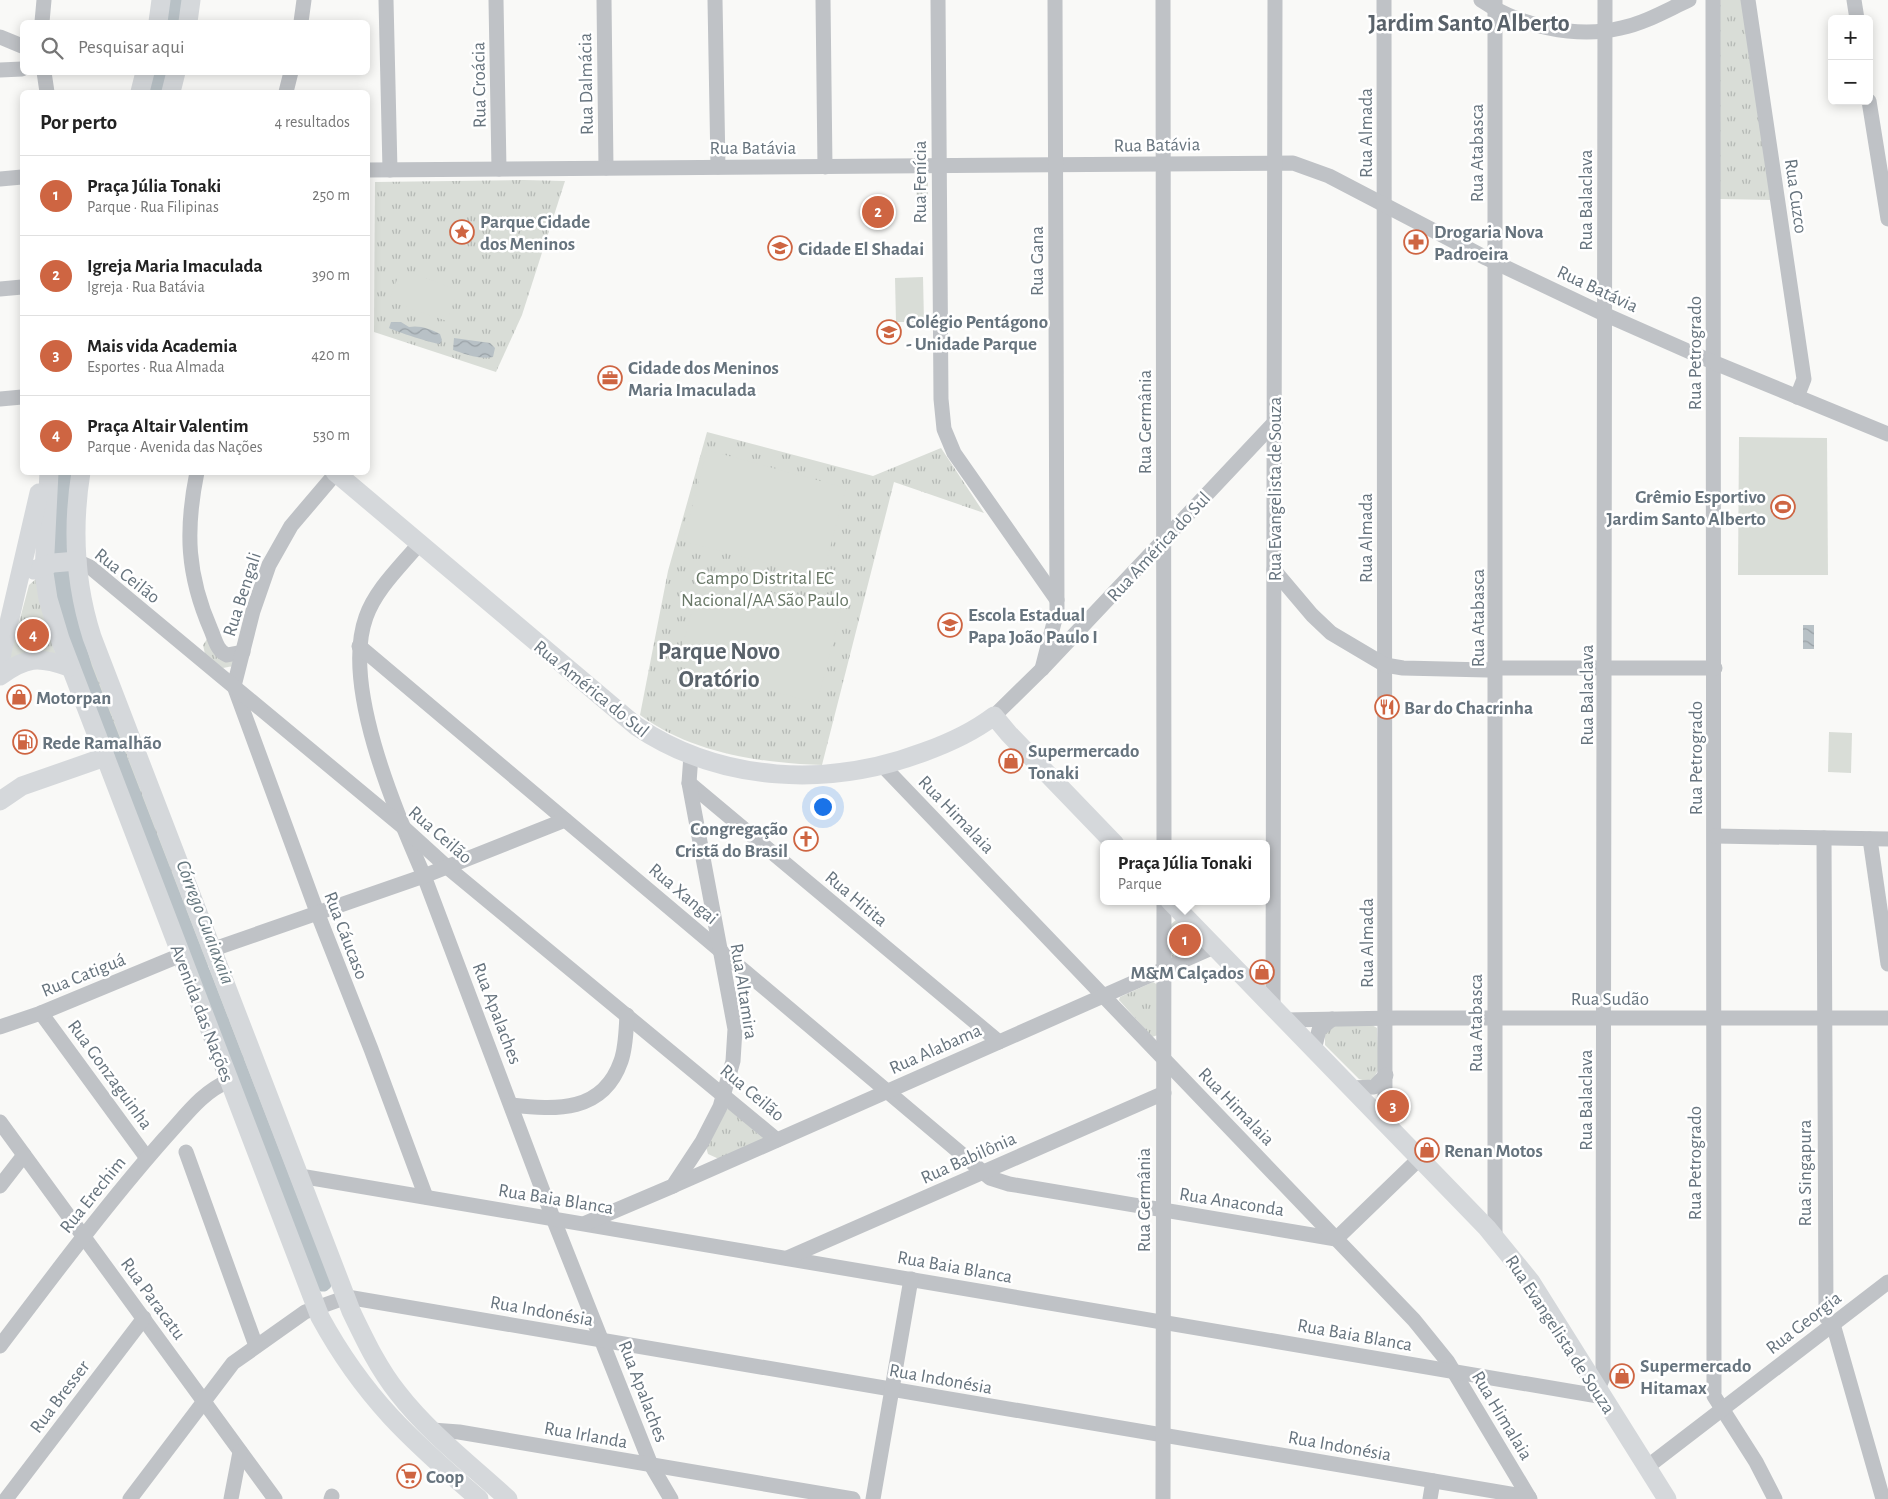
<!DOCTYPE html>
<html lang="pt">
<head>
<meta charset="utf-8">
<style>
	body { margin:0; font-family:"Alegreya Sans",sans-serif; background:#f2f2f2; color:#222 }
	.controls { position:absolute; right:15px; top:15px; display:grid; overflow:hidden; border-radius:8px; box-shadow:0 2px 12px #0003 }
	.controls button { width:45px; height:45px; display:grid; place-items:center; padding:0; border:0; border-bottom:1px solid #e0e0e0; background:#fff; color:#222; font:25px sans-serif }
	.you { position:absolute; left:822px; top:806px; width:18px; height:18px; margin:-12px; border:4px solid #fff; border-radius:50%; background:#1a73e8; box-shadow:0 0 0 8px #1a73e833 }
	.badge { display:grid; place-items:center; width:32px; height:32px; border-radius:50%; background:#ce6542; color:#fff; font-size:16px; font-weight:700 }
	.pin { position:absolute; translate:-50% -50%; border:2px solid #fff; box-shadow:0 1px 5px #0006 }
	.popup { position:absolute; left:1100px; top:840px; width:170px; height:65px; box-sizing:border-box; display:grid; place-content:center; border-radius:8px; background:#fff; filter:drop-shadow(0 1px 4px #0005); font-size:16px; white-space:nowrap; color:#767676 }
	.popup b { font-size:19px; color:#222 }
	.popup::after { content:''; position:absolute; left:50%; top:100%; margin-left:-10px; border:10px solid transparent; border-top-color:#fff }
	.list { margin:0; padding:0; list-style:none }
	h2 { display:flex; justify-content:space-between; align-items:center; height:65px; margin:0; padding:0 20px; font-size:21px }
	h2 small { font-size:16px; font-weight:400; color:#767676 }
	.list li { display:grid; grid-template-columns:32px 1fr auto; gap:15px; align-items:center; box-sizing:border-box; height:80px; padding:0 20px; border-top:1px solid #e0e0e0 }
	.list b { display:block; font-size:19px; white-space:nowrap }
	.list p { margin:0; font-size:16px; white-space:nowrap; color:#767676 }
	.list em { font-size:16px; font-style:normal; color:#767676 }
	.icon { flex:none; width:28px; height:28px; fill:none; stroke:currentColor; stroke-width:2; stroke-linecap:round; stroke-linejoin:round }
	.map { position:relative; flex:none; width:1888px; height:1499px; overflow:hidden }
	.search { position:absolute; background:#fff; box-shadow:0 2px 12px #0003; left:20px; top:20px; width:350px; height:55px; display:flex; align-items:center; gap:12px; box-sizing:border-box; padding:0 18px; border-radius:8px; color:#767676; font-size:19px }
	.panel { position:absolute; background:#fff; box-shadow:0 2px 12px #0003; left:20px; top:90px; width:350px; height:385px; border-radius:8px }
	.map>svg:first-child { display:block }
	.grass { fill:url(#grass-tufts) }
	.pitch { fill:#d9ddd7 }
	.water { fill:url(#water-waves) }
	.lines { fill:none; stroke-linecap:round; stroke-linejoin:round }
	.river { stroke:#b8c1c6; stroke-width:19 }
	.minor { stroke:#bfc2c6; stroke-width:15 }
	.major { stroke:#d5d8db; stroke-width:19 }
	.labels { text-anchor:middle; stroke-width:5; stroke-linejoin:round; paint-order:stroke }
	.street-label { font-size:19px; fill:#67747e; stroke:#fff }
	.poi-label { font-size:19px; font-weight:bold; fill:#67747e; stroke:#fff; text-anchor:start }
	.park-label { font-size:19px; fill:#687766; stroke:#fff }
	.water-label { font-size:20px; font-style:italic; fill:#67787f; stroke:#fff }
	.district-label { font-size:24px; font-weight:bold; fill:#59626a; stroke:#fff }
</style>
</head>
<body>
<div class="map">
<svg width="1888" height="1499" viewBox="0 0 1888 1499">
	<defs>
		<pattern id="grass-tufts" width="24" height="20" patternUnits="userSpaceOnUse" patternTransform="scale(1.25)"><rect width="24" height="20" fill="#d9ddd7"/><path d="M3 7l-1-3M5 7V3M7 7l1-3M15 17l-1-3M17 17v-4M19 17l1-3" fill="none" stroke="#b4b8b4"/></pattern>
		<pattern id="water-waves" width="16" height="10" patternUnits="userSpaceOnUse" patternTransform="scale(1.25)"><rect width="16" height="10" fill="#b8c1c6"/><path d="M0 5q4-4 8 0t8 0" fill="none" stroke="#99a1a6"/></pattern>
	</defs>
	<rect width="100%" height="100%" fill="#f9f9f7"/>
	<g class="grass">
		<path d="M1720,0H1744L1774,200L1720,199Z"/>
		<path d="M918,178H926L928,181V213L923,211L919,203L925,201L923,194L917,196L915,185Z"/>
		<path d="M524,180L565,181L522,315L496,372L374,332L375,182Z"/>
		<path d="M707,432L873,476L941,448L984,513L894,482L822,765C759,763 692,753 640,715L668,571Z"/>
		<path d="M37,578L44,617L56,655L8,664L29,585Z"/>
		<path d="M65,578L71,582L209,965L202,968L86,667L71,615Z"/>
		<path d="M207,639L234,658L233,666L223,668L205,654L203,645Z"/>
		<path d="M1176,920L1201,941L1200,947L1170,959V925Z"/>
		<path d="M211,969L330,1277L326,1279L310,1245L204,972Z"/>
		<path d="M1153,982L1158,985V1035L1152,1037L1119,1000L1120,997Z"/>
		<path d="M1333,1025H1372L1377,1028L1379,1069L1373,1079L1366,1081L1359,1079L1325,1045V1031Z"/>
		<path d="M727,1109H730L764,1139L719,1159L708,1154L706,1147Z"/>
	</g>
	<g class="pitch">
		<path d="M401,269L458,290L447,321L389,301Z"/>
		<path d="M923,277L924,322H896L895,278Z"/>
		<path d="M1739,437L1827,438L1828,575H1738Z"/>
		<path d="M707,450L846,488L822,578L683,541Z"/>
		<path d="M702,574L841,611L817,703L677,666Z"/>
		<path d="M1829,732L1852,733L1851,773L1828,772Z"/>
	</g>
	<g class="water">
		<path d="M391,322H401L409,327C420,325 430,329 440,334L442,340L440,344C435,344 394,331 389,328Z"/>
		<path d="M454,338L490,343L495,348L493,357C480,360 465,354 453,350Z"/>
		<rect x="1803" y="625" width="11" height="24"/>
	</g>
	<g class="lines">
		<g class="river">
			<path d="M171,22L175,0"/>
			<path d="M154,92L159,72"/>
			<path d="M59,548L63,472"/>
			<path d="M61,574L67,616L83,669L304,1240L323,1282"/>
		</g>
		<g class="minor">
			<path d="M386,0L390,170"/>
			<path d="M496,0L499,169"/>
			<path d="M604,0L606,168"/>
			<path d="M715,0L718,167"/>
			<path d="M823,0L825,167"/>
			<path d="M938,0L941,399L944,429L954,453L1057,600"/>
			<path d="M1163,0L1164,844"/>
			<path d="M1384,0L1385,1122"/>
			<path d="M1481,0C1519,26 1576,39 1621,28C1645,23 1667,10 1689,0"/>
			<path d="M1713,0L1714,1396L1756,1462L1775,1499"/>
			<path d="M1748,0L1804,379L1797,397"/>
			<path d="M1854,0L1857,19"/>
			<path d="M42,22L44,0"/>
			<path d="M301,22L304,0"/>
			<path d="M0,37L22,46"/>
			<path d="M0,70L22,69"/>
			<path d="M44,72L47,92"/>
			<path d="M286,92L291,72"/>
			<path d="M1869,101L1888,219"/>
			<path d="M368,170L1293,163L1329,176L1486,258L1604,314L1715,363L1888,434"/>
			<path d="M0,179L22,177"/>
			<path d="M0,289L22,287"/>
			<path d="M0,399L22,397"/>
			<path d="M197,472C185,531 187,575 211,630C215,639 217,651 227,655L243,652"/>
			<path d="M336,473L291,526L269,565L253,611L234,686L317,912L371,1049L426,1197"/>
			<path d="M419,544C400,567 376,589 366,617C341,686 396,811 424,876L553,1218L651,1465L671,1499"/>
			<path d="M77,561L90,567L403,827L447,867L777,1140"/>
			<path d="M1274,570L1312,615L1331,633L1385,665L1403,668L1487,670L1496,668H1715"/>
			<path d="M359,646L990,1178L1009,1184L1336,1239L1419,1159"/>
			<path d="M1042,669L1057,611L1055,0"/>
			<path d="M994,716L1042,669L1275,422"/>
			<path d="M883,766L1414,1320L1448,1362L1530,1499"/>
			<path d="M689,783L999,1042"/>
			<path d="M1715,836L1888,839"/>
			<path d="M1824,838L1826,1317L1833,1324L1883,1499"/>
			<path d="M1870,839L1888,964"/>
			<path d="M211,950L424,876L565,820"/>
			<path d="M1273,1007L1275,0"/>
			<path d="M41,1013L147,1158"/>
			<path d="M1285,1020L1396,1018H1888"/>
			<path d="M0,1027L41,1013L181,955"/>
			<path d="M1314,1050L1319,1030L1332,1019"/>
			<path d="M1352,1088L1374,1087L1386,1075"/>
			<path d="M511,1105C556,1110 603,1113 621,1061C626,1047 626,1030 627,1015"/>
			<path d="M0,1122L275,1499"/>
			<path d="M186,1152L256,1346"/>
			<path d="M300,1176L1604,1397"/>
			<path d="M0,1186L24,1155"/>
			<path d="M673,1186L1214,947"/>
			<path d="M586,1223L673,1186L702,1142L720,1107L733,1061L735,1029L689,783L691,755"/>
			<path d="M1495,1237V0"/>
			<path d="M787,1258L1164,1093"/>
			<path d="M0,1346C53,1276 106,1205 164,1139C184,1118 201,1092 229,1081"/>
			<path d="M1598,1389L1603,1377V1364L1605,0"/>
			<path d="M432,1430L459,1432L853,1499"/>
			<path d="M1647,1467L1888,1282"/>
			<path d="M6,1499L144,1318"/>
			<path d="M130,1499L233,1363L305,1312L347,1297L1529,1497"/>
			<path d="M231,1499L240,1452"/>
			<path d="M331,1499L332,1496"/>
			<path d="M873,1499L911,1279"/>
			<path d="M1163,1499L1164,901"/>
			<path d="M1430,1499L1433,1481"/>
		</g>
		<g class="major">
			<path d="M158,22L161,0"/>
			<path d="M188,22L191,0"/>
			<path d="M140,92L145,72"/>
			<path d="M171,92L176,72"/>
			<path d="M49,472L44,573L48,599L60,639L320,1317C364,1398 411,1440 479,1499"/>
			<path d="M81,472C72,528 75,584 92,637L351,1311C365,1340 378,1368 398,1393C429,1433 471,1465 508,1499"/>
			<path d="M335,472L636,726C721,783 829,788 924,752C949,743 973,732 994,716L1009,734L1115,844"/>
			<path d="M34,570L53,563L77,561"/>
			<path d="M0,661L39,493"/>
			<path d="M0,676C26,657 38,656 69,667"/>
			<path d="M0,801L22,786L105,757"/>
			<path d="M1170,901L1487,1228L1531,1282L1667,1499"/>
		</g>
	</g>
	<defs>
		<g id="sight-ring" transform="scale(1.25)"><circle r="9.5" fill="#fff" stroke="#ce6542" stroke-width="1.5"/><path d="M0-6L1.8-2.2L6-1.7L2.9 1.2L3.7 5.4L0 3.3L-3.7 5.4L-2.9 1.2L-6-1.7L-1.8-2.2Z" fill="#ce6542"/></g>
		<g id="pharmacy-ring" transform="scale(1.25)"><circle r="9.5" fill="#fff" stroke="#ce6542" stroke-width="1.5"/><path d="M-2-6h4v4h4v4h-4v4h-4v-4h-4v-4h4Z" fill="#ce6542"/></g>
		<g id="school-ring" transform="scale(1.25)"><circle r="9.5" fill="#fff" stroke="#ce6542" stroke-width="1.5"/><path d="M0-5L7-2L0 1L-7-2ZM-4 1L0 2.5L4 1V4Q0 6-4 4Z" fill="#ce6542"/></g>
		<g id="office-ring" transform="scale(1.25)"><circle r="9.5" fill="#fff" stroke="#ce6542" stroke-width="1.5"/><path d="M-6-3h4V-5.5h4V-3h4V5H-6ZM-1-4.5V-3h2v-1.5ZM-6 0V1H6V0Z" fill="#ce6542"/></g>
		<g id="stadium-ring" transform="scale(1.25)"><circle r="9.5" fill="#fff" stroke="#ce6542" stroke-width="1.5"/><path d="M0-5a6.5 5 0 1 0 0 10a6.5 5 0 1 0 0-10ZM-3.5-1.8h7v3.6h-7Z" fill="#ce6542"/></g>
		<g id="shop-ring" transform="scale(1.25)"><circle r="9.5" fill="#fff" stroke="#ce6542" stroke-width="1.5"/><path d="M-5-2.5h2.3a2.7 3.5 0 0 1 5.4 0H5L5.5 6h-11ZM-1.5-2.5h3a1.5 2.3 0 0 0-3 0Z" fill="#ce6542"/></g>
		<g id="restaurant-ring" transform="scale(1.25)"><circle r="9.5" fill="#fff" stroke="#ce6542" stroke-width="1.5"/><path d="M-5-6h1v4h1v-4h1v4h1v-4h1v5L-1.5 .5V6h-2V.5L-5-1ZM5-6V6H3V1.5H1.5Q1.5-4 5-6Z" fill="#ce6542"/></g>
		<g id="fuel-ring" transform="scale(1.25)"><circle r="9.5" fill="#fff" stroke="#ce6542" stroke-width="1.5"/><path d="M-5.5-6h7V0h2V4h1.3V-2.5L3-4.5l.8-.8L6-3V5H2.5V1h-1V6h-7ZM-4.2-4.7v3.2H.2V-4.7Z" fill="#ce6542"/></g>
		<g id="church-ring" transform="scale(1.25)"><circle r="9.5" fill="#fff" stroke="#ce6542" stroke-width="1.5"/><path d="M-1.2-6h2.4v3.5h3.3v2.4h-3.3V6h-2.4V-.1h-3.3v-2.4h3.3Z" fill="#ce6542"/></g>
		<g id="supermarket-ring" transform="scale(1.25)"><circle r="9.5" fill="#fff" stroke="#ce6542" stroke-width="1.5"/><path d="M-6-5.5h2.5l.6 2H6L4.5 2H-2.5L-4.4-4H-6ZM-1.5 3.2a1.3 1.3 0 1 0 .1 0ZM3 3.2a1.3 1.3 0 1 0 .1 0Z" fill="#ce6542"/></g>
	</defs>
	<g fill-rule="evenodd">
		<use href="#sight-ring" x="462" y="232"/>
		<use href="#pharmacy-ring" x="1416" y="242"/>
		<use href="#school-ring" x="780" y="248"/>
		<use href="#school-ring" x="889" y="332"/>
		<use href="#office-ring" x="610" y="378"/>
		<use href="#stadium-ring" x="1783" y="507"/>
		<use href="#school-ring" x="950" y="625"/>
		<use href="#shop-ring" x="19" y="697"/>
		<use href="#restaurant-ring" x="1387" y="707"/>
		<use href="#fuel-ring" x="25" y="742"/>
		<use href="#shop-ring" x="1011" y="761"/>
		<use href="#church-ring" x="806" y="839"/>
		<use href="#shop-ring" x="1262" y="972"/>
		<use href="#shop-ring" x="1427" y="1150"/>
		<use href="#shop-ring" x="1622" y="1376"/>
		<use href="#supermarket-ring" x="409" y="1476"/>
	</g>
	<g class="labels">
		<g class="street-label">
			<text transform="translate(585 84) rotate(-91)" y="7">Rua Dalmácia</text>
			<text transform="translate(478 85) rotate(-91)" y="7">Rua Croácia</text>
			<text transform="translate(1365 133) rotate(-90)" y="7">Rua Almada</text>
			<text transform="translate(1157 144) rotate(-1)" y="7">Rua Batávia</text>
			<text x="753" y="154">Rua Batávia</text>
			<text transform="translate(1476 153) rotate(-90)" y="7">Rua Atabasca</text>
			<text transform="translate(919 182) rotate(-90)" y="7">Rua Fenícia</text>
			<text transform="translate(1797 196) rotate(82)" y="7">Rua Cuzco</text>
			<text transform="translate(1585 200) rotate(-90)" y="7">Rua Balaclava</text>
			<text transform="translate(1036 261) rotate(-90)" y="7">Rua Gana</text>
			<text transform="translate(1598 288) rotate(25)" y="7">Rua Batávia</text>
			<text transform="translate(1694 353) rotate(-90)" y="7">Rua Petrogrado</text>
			<text transform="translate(1144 422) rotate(-90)" y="7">Rua Germânia</text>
			<text transform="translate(1274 489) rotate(-90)" y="7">Rua Evangelista de Souza</text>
			<text transform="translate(1365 538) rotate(-90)" y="7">Rua Almada</text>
			<text transform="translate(1158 546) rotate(-47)" y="7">Rua América do Sul</text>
			<text transform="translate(128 575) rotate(38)" y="7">Rua Ceilão</text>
			<text transform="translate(241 594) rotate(-72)" y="7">Rua Bengali</text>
			<text transform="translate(1477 618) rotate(-90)" y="7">Rua Atabasca</text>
			<text transform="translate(592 688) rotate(39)" y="7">Rua América do Sul</text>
			<text transform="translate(1586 695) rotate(-90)" y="7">Rua Balaclava</text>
			<text transform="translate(1695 758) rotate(-90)" y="7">Rua Petrogrado</text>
			<text transform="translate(957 814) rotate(46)" y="7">Rua Himalaia</text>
			<text transform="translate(441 834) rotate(41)" y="7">Rua Ceilão</text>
			<text transform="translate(684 893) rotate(40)" y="7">Rua Xangai</text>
			<text transform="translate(857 898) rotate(40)" y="7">Rua Hitita</text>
			<text transform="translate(347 935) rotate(69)" y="7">Rua Cáucaso</text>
			<text transform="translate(1366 943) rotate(-90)" y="7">Rua Almada</text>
			<text transform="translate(83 974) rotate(-22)" y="7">Rua Catiguá</text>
			<text transform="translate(745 991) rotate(81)" y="7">Rua Altamira</text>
			<text x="1610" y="1005">Rua Sudão</text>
			<text transform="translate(203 1013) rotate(69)" y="7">Avenida das Nações</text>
			<text transform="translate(498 1013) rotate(69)" y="7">Rua Apalaches</text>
			<text transform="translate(1475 1023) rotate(-90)" y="7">Rua Atabasca</text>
			<text transform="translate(935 1048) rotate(-24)" y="7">Rua Alabama</text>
			<text transform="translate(111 1074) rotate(54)" y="7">Rua Gonzaguinha</text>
			<text transform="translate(753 1092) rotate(40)" y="7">Rua Ceilão</text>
			<text transform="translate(1585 1100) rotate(-90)" y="7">Rua Balaclava</text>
			<text transform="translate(1237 1106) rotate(46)" y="7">Rua Himalaia</text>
			<text transform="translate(968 1157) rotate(-24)" y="7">Rua Babilônia</text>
			<text transform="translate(1694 1163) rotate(-90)" y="7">Rua Petrogrado</text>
			<text transform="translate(1804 1173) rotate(-90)" y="7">Rua Singapura</text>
			<text transform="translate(92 1194) rotate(-51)" y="7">Rua Erechim</text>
			<text transform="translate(556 1198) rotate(9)" y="7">Rua Baia Blanca</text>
			<text transform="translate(1143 1200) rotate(-90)" y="7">Rua Germânia</text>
			<text transform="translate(1232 1201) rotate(9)" y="7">Rua Anaconda</text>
			<text transform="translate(955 1266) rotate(10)" y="7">Rua Baia Blanca</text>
			<text transform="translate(154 1298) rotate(54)" y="7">Rua Paracatu</text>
			<text transform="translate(542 1310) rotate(10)" y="7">Rua Indonésia</text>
			<text transform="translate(1803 1322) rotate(-38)" y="7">Rua Georgia</text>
			<text transform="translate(1355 1334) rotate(10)" y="7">Rua Baia Blanca</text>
			<text transform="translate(1561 1334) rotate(57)" y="7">Rua Evangelista de Souza</text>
			<text transform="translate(941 1378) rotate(10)" y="7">Rua Indonésia</text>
			<text transform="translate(644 1391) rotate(69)" y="7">Rua Apalaches</text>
			<text transform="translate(59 1396) rotate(-53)" y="7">Rua Bresser</text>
			<text transform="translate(1503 1415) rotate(59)" y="7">Rua Himalaia</text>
			<text transform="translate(586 1434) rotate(10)" y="7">Rua Irlanda</text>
			<text transform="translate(1340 1445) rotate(10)" y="7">Rua Indonésia</text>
		</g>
		<g class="poi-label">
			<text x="480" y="228">Parque Cidade<tspan x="480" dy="22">dos Meninos</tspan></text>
			<text x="1434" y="238">Drogaria Nova<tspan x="1434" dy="22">Padroeira</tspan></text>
			<text x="798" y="255">Cidade El Shadai</text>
			<text x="906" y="328">Colégio Pentágono<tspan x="906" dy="22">- Unidade Parque</tspan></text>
			<text x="628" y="374">Cidade dos Meninos<tspan x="628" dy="22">Maria Imaculada</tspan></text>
			<text x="1766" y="503" text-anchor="end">Grêmio Esportivo<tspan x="1766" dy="22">Jardim Santo Alberto</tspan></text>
			<text x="968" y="621">Escola Estadual<tspan x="968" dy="22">Papa João Paulo I</tspan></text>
			<text x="36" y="704">Motorpan</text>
			<text x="1404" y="714">Bar do Chacrinha</text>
			<text x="42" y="749">Rede Ramalhão</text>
			<text x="1028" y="757">Supermercado<tspan x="1028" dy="22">Tonaki</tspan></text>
			<text x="788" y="835" text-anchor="end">Congregação<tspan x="788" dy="22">Cristã do Brasil</tspan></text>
			<text x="1244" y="979" text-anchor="end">M&amp;M Calçados</text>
			<text x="1444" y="1157">Renan Motos</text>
			<text x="1640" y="1372">Supermercado<tspan x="1640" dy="22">Hitamax</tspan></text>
			<text x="426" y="1483">Coop</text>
		</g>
		<g class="park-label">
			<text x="765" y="584">Campo Distrital EC<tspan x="765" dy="22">Nacional/AA São Paulo</tspan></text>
		</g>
		<g class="water-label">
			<text transform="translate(206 922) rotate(69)" y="7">Córrego Guaiaxaia</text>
		</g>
		<g class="district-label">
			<text x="1469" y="31">Jardim Santo Alberto</text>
			<text x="719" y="659">Parque Novo<tspan x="719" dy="28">Oratório</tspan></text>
		</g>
	</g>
</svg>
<div class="controls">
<button>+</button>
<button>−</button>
</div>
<div class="you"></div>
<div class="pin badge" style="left:1185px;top:940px">1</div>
<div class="popup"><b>Praça Júlia Tonaki</b>Parque</div>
<div class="pin badge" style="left:878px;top:212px">2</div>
<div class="pin badge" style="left:1393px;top:1106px">3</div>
<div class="pin badge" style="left:33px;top:635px">4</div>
<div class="search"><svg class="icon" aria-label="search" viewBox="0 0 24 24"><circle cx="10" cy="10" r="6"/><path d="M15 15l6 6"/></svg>Pesquisar aqui</div>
<section class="panel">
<h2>Por perto<small>4 resultados</small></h2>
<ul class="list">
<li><span class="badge">1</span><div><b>Praça Júlia Tonaki</b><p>Parque · Rua Filipinas</p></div><em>250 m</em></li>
<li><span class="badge">2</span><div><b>Igreja Maria Imaculada</b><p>Igreja · Rua Batávia</p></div><em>390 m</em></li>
<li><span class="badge">3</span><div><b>Mais vida Academia</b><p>Esportes · Rua Almada</p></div><em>420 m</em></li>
<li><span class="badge">4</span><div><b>Praça Altair Valentim</b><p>Parque · Avenida das Nações</p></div><em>530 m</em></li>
</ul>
</section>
</div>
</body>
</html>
